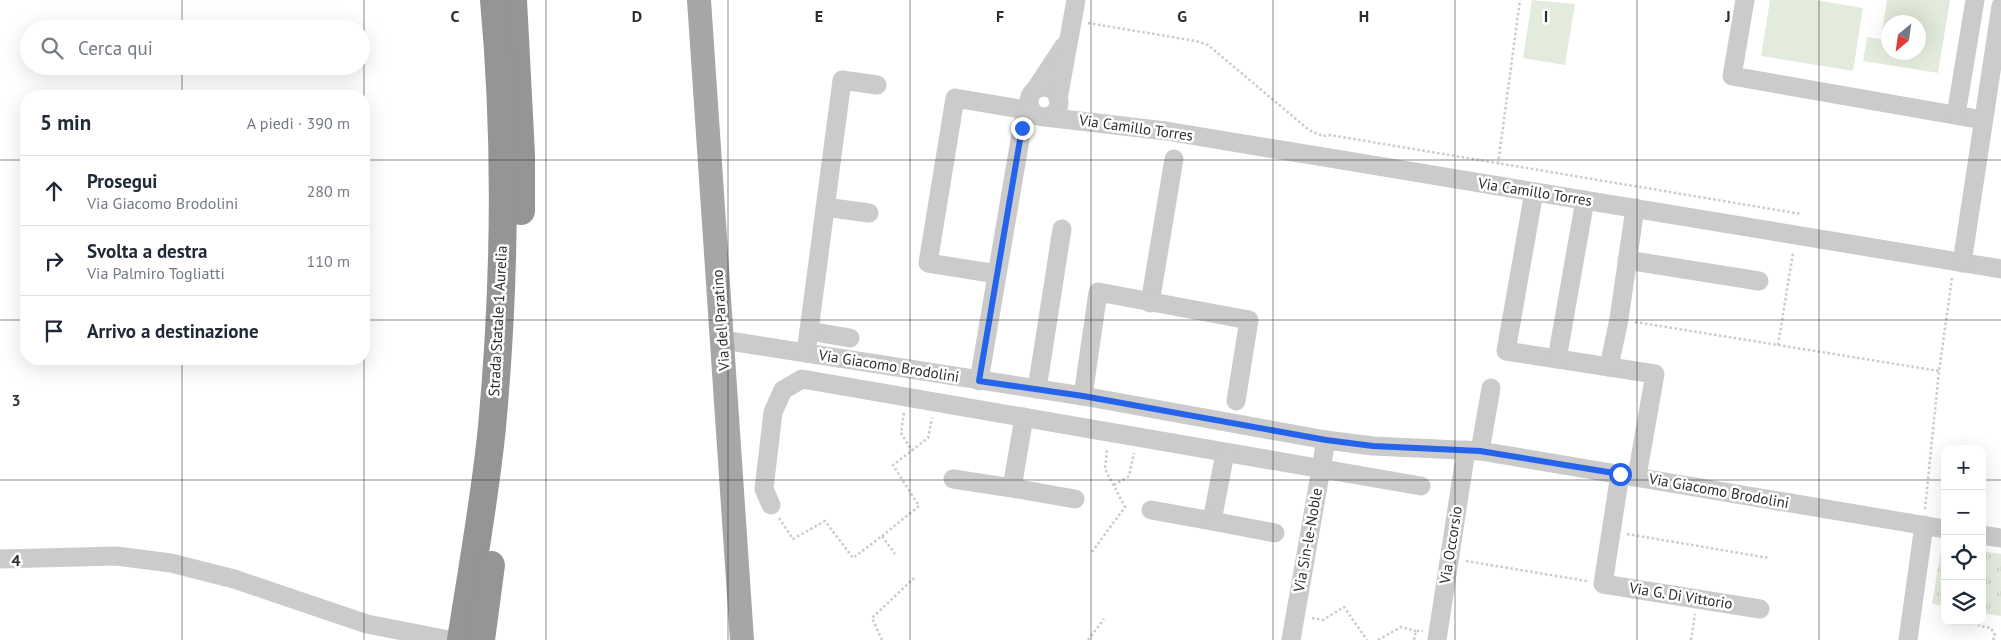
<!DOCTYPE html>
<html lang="it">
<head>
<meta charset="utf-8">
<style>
	body { margin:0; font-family:"PT Sans",sans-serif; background:#f6f6f7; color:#1f2937 }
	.controls { position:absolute; right:15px; bottom:15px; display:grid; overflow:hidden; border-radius:10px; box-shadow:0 5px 20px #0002 }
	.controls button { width:45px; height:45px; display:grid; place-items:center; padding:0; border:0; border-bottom:1px solid #e0e1e3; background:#fff; color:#1f2937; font:25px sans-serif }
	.compass { position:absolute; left:1881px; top:15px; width:45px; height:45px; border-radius:50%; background:#fff; box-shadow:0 5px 20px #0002; rotate:209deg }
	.stop { position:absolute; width:15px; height:15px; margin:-11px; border:4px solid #2563eb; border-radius:50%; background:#fff }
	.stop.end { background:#2563eb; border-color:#fff; box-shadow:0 1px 5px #0008 }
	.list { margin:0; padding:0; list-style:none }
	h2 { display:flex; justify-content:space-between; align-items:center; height:65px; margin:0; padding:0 20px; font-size:21px }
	h2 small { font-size:16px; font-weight:400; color:#747a83 }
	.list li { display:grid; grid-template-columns:32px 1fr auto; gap:15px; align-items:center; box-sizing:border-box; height:70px; padding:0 20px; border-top:1px solid #e0e1e3 }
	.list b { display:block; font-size:19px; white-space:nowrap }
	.list p { margin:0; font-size:16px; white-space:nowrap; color:#747a83 }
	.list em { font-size:16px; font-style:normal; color:#747a83 }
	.icon { flex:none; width:28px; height:28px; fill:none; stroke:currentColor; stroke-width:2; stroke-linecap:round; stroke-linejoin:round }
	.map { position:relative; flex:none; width:2001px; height:640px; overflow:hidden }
	.search { position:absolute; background:#fff; box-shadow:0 5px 20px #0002; left:20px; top:20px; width:350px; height:55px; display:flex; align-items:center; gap:12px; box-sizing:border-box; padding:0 18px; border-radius:28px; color:#747a83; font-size:19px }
	.panel { position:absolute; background:#fff; box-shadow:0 5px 20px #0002; left:20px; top:90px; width:350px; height:275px; border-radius:20px }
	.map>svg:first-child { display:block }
	.park { fill:url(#park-tufts) }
	.garden { fill:#e3ecdc; fill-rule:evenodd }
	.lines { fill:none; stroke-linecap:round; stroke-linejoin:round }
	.path { stroke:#cbcbcb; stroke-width:2.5; stroke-dasharray:2.5 2.5; stroke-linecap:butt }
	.minor { stroke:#cbcbcb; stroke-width:19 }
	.major { stroke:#a6a6a6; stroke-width:24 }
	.highway { stroke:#959595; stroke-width:28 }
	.route { stroke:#2563eb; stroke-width:6 }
	.grid { fill:none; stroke:#2e2e2e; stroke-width:1; stroke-opacity:0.55 }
	.labels { text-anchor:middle; stroke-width:5; stroke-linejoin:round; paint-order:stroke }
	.street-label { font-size:15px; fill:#2e2e2e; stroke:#fff }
	.grid-label { font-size:16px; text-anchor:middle; font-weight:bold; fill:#2e2e2e; stroke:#fff; stroke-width:5; stroke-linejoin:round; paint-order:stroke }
</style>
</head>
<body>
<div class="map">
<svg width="2001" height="640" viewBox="0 0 2001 640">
	<defs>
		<pattern id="park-tufts" width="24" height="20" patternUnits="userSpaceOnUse" patternTransform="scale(1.25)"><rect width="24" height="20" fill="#e3ecdc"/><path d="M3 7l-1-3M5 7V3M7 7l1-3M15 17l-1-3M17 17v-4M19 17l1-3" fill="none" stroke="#c3cbbd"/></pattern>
	</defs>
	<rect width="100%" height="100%" fill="#fff"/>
	<g class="park">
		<path d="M1942,544L1945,545V606L1932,604Z"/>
		<path d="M1982,551L2001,554V616L1982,613Z"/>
	</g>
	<g class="garden">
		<path d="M1532,0L1575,4L1565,65L1523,58Z"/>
		<path d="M1770,0H1815L1863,8L1853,71L1761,56Z"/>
		<path d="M1887,0H1950L1938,73L1863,61L1867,37L1881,39ZM1918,22V52H1888V22Z"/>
	</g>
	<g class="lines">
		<g class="path">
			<path d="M1088,23L1196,41L1208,45L1309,130L1323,136L1330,135L1801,214"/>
			<path d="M1498,164L1520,0"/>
			<path d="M1635,322L1939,371"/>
			<path d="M1778,345L1793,253"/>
			<path d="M904,413L901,433L912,451"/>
			<path d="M1114,485L1129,476L1134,453"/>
			<path d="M1925,509L1939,371L1952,278"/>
			<path d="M779,518L793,539L825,521L853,558L882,536L895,554"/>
			<path d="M1627,534L1769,558"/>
			<path d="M882,536L919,506L893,465L928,438L932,418"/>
			<path d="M1092,552L1125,507L1105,469L1107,449"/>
			<path d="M1466,561L1587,581"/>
			<path d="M1312,618L1323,620L1344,607L1367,640"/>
			<path d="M1974,621L1980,626L1991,628L1995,635L1993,640"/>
			<path d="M882,640L872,618L914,578"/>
			<path d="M1088,640L1104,619"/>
			<path d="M1378,640L1401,627L1416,631"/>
			<path d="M1414,640L1416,631H1423"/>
			<path d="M1691,640L1695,614"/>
		</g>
		<g class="minor">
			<path d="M1745,0L1732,76L1983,120"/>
			<circle cx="1044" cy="102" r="15"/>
			<path d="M1035,90L1064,46"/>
			<path d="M1058,99L1076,0"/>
			<path d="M1956,115L1975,0"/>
			<path d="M1045,117L1166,131L2001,269"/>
			<path d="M1534,192L1506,351L1655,374L1637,476"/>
			<path d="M825,207L869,213"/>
			<path d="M1627,260L1759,281"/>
			<path d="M1962,263L2001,6"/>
			<path d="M997,274L928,263L955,98L1032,111"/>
			<path d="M1150,303L1174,159"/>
			<path d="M809,331L850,338"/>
			<path d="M723,340L1083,396L1326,440L1373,446L1480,451L1945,529"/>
			<path d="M806,353L842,80L877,85"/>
			<path d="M1557,359L1585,200"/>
			<path d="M1609,367L1619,319L1635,208"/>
			<path d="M979,381L1022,128L1026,116L1032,111"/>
			<path d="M1037,389L1062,229"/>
			<path d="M1083,396L1098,292L1249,320L1236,401"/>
			<path d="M1480,451L1491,388"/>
			<path d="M1620,474L1603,584L1760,609"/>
			<path d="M953,479L1012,488L1024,417"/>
			<path d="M1012,488L1075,499"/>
			<path d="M771,505L764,489L773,412L783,390L802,379L1421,486"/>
			<path d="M1151,510L1212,521L1225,453"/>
			<path d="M1212,521L1275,533"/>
			<path d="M1982,535L2001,538"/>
			<path d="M0,559L116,556L171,563L234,579L367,624L449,640"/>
			<path d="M1291,640L1326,440"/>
			<path d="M1437,640L1466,450"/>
			<path d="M1908,640L1924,525"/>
		</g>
		<path class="major" d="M699,0L742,640"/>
		<g class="highway">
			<path d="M513,0L521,154V211"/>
			<path d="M461,640C472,569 485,498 492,427C505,285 507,141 494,0"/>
			<path d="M481,640L491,565"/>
		</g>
	</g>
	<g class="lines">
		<path class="route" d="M1022,128L979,381L1083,396L1326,440L1373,446L1480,451L1620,474"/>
	</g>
	<path class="grid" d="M182,0V29M364,0V640M546,0V640M728,0V640M910,0V640M1091,0V640M1273,0V640M1455,0V640M1637,0V640M1819,0V640M182,66V96M0,160H26M364,160H2001M0,320H26M364,320H2001M182,359V640M0,480H1945M1982,480H2001"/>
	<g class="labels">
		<g class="street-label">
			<text transform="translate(1136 128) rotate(8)" y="5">Via Camillo Torres</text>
			<text transform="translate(1535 192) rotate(9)" y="5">Via Camillo Torres</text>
			<text transform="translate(721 320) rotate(-94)" y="5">Via del Paratino</text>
			<text transform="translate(498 321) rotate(-87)" y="5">Strada Statale 1 Aurelia</text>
			<text transform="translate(889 366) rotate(9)" y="5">Via Giacomo Brodolini</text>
			<text transform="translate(1719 491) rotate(10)" y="5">Via Giacomo Brodolini</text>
			<text transform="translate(1308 540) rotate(-80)" y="5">Via Sin-le-Noble</text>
			<text transform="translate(1451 545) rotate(-81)" y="5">Via Occorsio</text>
			<text transform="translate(1681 596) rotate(9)" y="5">Via G. Di Vittorio</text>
		</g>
	</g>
	<g class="grid-label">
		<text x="455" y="22">C</text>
		<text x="637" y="22">D</text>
		<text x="819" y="22">E</text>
		<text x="1000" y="22">F</text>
		<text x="1182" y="22">G</text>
		<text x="1364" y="22">H</text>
		<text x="1546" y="22">I</text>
		<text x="1728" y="22">J</text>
		<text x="16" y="406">3</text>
		<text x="16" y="566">4</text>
	</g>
</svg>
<div class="controls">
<button>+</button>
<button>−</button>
<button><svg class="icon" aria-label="locate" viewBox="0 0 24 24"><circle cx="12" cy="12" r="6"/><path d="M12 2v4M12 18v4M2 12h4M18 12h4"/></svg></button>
<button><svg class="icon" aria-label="layers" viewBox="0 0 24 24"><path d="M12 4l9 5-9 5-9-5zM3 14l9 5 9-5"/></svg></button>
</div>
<svg class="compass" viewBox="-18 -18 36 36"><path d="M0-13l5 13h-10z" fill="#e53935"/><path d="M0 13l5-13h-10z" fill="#747a83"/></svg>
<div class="stop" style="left:1620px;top:474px"></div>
<div class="stop end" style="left:1022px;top:128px"></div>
<div class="search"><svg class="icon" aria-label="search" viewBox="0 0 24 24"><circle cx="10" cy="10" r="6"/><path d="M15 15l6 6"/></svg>Cerca qui</div>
<section class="panel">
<h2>5 min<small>A piedi · 390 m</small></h2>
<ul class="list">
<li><svg class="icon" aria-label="ahead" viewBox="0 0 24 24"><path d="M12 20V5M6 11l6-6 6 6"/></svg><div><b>Prosegui</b><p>Via Giacomo Brodolini</p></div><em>280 m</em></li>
<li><svg class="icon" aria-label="right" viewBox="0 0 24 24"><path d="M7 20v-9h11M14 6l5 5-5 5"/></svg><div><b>Svolta a destra</b><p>Via Palmiro Togliatti</p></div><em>110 m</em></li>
<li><svg class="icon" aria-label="arrive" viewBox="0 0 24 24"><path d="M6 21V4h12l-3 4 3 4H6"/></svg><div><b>Arrivo a destinazione</b></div></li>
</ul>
</section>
</div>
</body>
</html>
